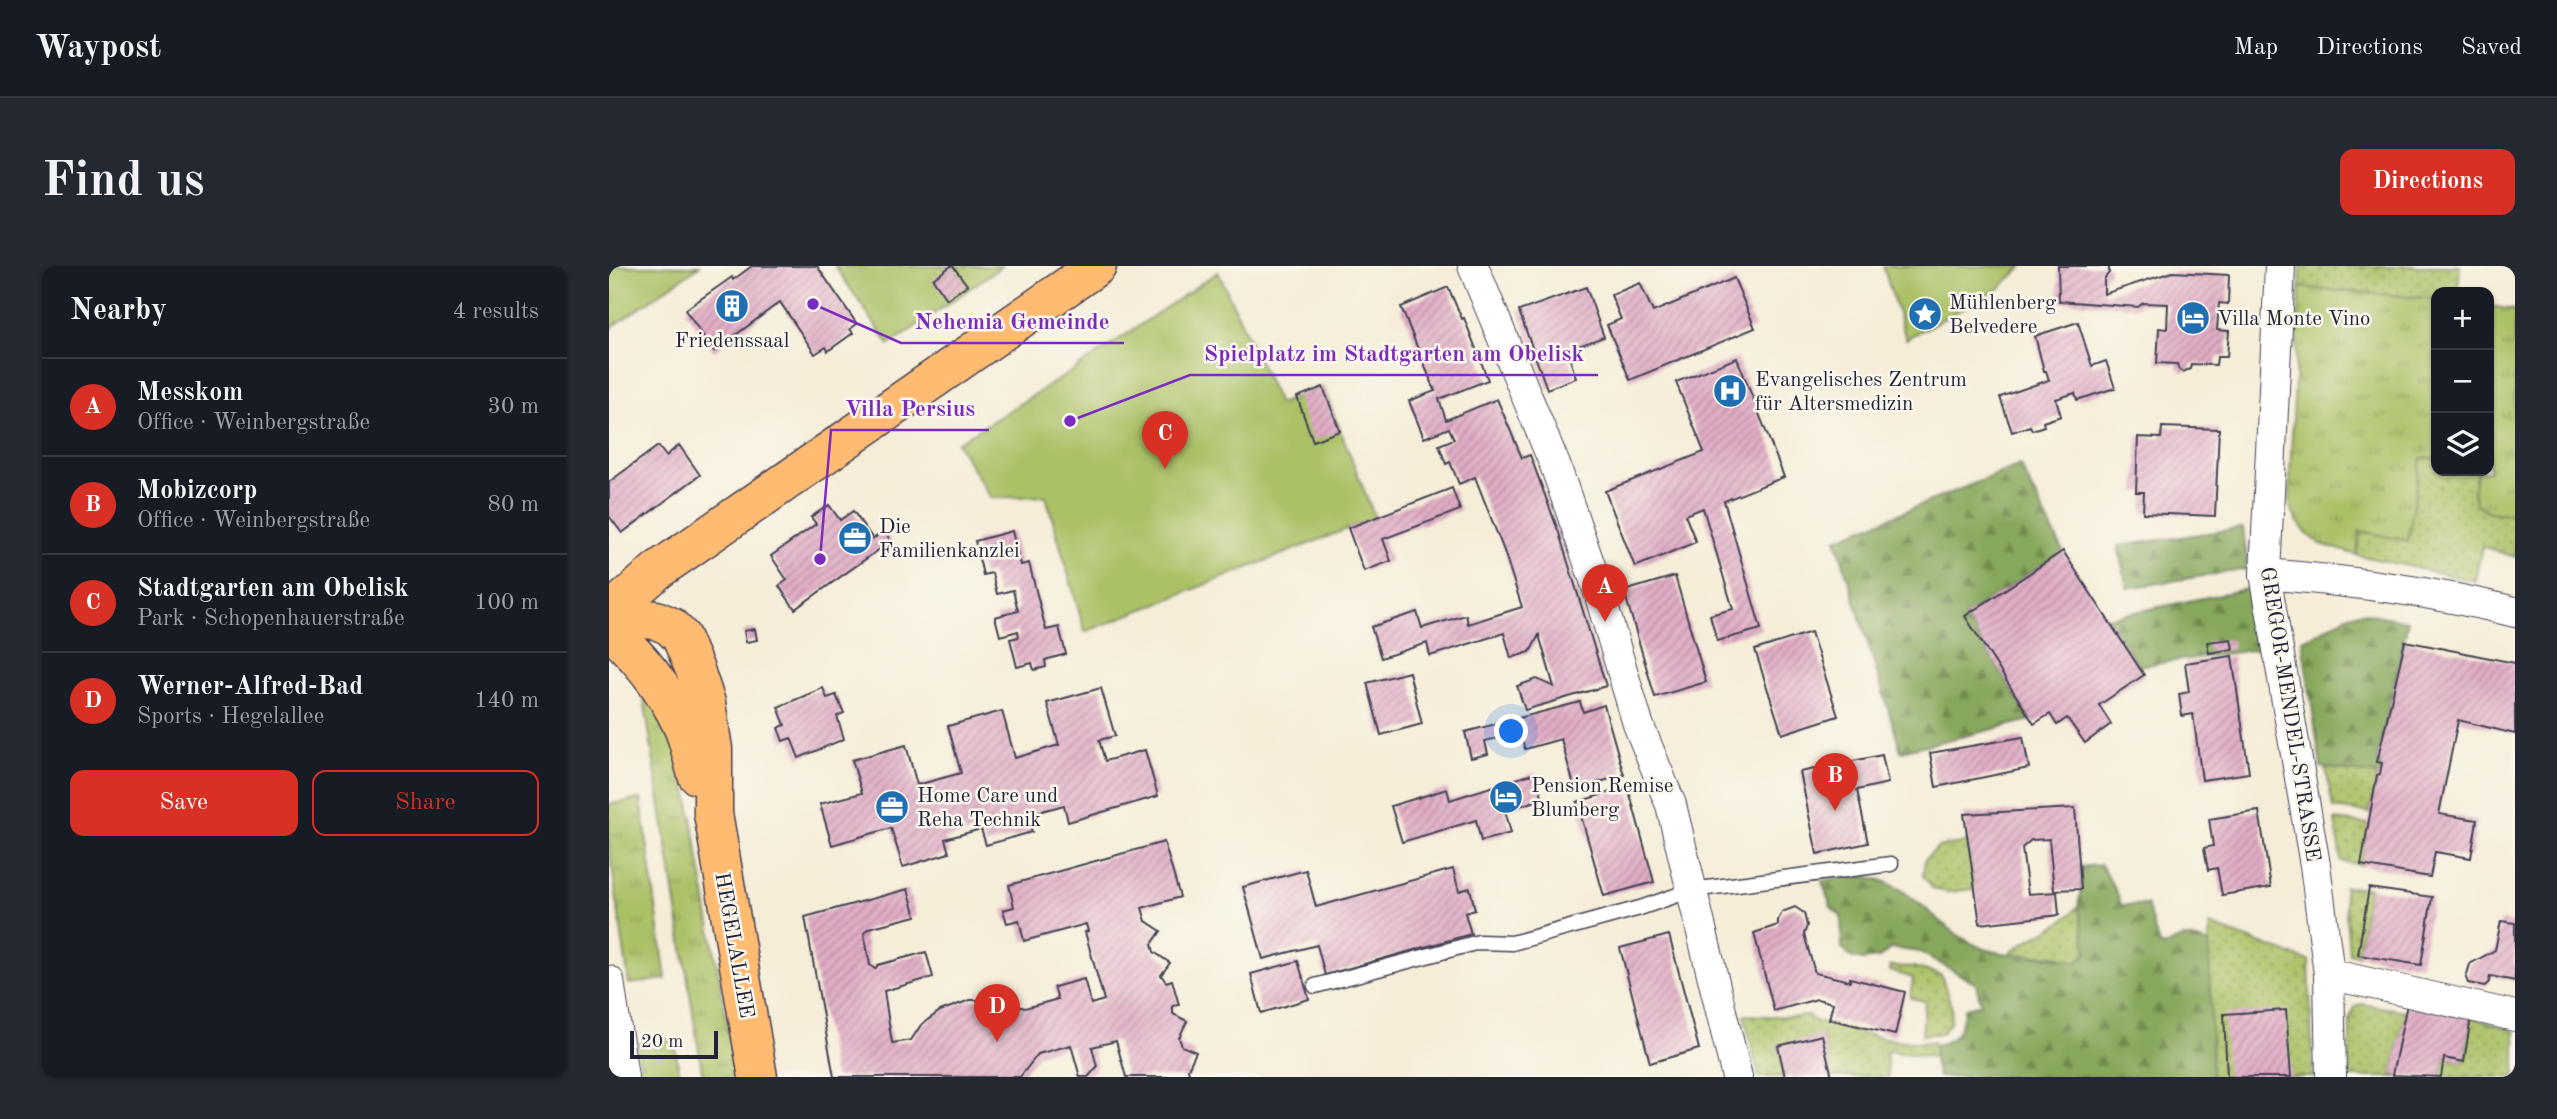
<!DOCTYPE html>
<html lang="en">
<head>
<meta charset="utf-8">
<style>
	body { margin:0; font-family:"Old Standard TT",serif; background:#242831; color:#f1f3f6 }
	.controls { position:absolute; right:21px; top:21px; display:grid; overflow:hidden; border-radius:14px; box-shadow:0 2px 5px #0004 }
	.controls button { width:63px; height:63px; display:grid; place-items:center; padding:0; border:0; border-bottom:2px solid #363941; background:#171b24; color:#f1f3f6; font:35px sans-serif }
	.scale { position:absolute; left:21px; bottom:18px; width:88px; box-sizing:border-box; padding-left:7px; border:4px solid #22223b; border-top:0; font-size:19px; line-height:24px; white-space:nowrap; color:#22223b; -webkit-text-stroke:5px #fbf7ec; paint-order:stroke }
	.you { position:absolute; left:903px; top:466px; width:24px; height:24px; margin:-18px; border:5px solid #fff; border-radius:50%; background:#1a73e8; box-shadow:0 0 0 10px #1a73e833 }
	.badge { display:grid; place-items:center; width:46px; height:46px; border-radius:50%; background:#d93025; color:#fff; font-size:23px; font-weight:700 }
	.pin { position:absolute; translate:-50% -58px; filter:drop-shadow(0 2px 4px #0008) }
	.pin::after { content:''; position:absolute; top:37px; width:24px; height:21px; background:inherit; clip-path:polygon(0 0,100% 0,50% 100%) }
	.list { margin:0; padding:0; list-style:none }
	h2 { display:flex; justify-content:space-between; align-items:center; height:91px; margin:0; padding:0 28px; font-size:30px }
	h2 small { font-size:23px; font-weight:400; color:#9ea1a6 }
	.list li { display:grid; grid-template-columns:46px 1fr auto; gap:21px; align-items:center; box-sizing:border-box; height:98px; padding:0 28px; border-top:2px solid #363941 }
	.list b { display:block; font-size:26px; white-space:nowrap }
	.list p { margin:0; font-size:23px; white-space:nowrap; color:#9ea1a6 }
	.list em { font-size:23px; font-style:normal; color:#9ea1a6 }
	.actions { display:flex; gap:14px; padding:21px 28px }
	.actions a { flex:1; padding:16px 0; border:2px solid #d93025; border-radius:14px; text-align:center; font-size:24px; color:#d93025 }
	.actions .main { background:#d93025; color:#fff }
	.icon { flex:none; width:38px; height:38px; fill:none; stroke:currentColor; stroke-width:2; stroke-linecap:round; stroke-linejoin:round }
	.map { position:relative; flex:none; width:1906px; height:811px; overflow:hidden; border-radius:14px }
	header { display:flex; align-items:center; gap:42px; box-sizing:border-box; height:98px; padding:0 35px; background:#171b24; border-bottom:2px solid #363941 }
	header strong { font-size:33px }
	nav { display:flex; gap:38px; margin-inline-start:auto; font-size:24px }
	.intro { display:flex; align-items:center; justify-content:space-between; box-sizing:border-box; height:168px; padding:0 42px }
	h1 { margin:0; font-size:49px }
	.button { padding:18px 32px; border-radius:14px; background:#d93025; color:#fff; font-size:24px; font-weight:700 }
	main { display:flex; gap:42px; padding:0 42px }
	aside { flex:1; background:#171b24; border-radius:14px; box-shadow:0 2px 5px #0004 }
	.map>svg:first-child { display:block }
	.grass { fill:url(#grass-tufts); stroke:#667250; stroke-width:2 }
	.forest { fill:url(#forest-firs); stroke:#54644b; stroke-width:2 }
	.park { fill:#aac166; stroke:#667250; stroke-width:2 }
	.garden { fill:url(#garden-dots); stroke:#667250; stroke-width:2 }
	.building { fill:url(#building-hatch) }
	.lines { fill:none; stroke-linecap:round; stroke-linejoin:round }
	.lane-casing { stroke:#424053; stroke-width:17 }
	.street-casing { stroke:#424053; stroke-width:32 }
	.primary-casing { stroke:#424053; stroke-width:41 }
	.lane { stroke:#fff; stroke-width:14 }
	.street { stroke:#fff; stroke-width:30 }
	.primary { stroke:#ffbb71; stroke-width:38 }
	.labels { text-anchor:middle; stroke-width:5; stroke-linejoin:round; paint-order:stroke }
	.poi-label { font-size:21px; fill:#22223b; stroke:#fbf7ec; text-anchor:start }
	.street-label { font-size:21px; fill:#22223b; stroke:#fbf7ec }
	.leader { fill:none; stroke:#7b2cbf; stroke-width:2.5 }
	.callout-dot { fill:#7b2cbf; stroke:#fbf7ec; stroke-width:2.5 }
	.callout-label { font-size:23px; text-anchor:middle; font-weight:bold; fill:#7b2cbf; stroke:#fbf7ec; stroke-width:5; stroke-linejoin:round; paint-order:stroke }
</style>
</head>
<body>
<header>
<strong>Waypost</strong>
<nav><a>Map</a><a>Directions</a><a>Saved</a></nav>
</header>
<div class="intro"><h1>Find us</h1><a class="button">Directions</a></div>
<main>
<aside>
<h2>Nearby<small>4 results</small></h2>
<ul class="list">
<li><span class="badge">A</span><div><b>Messkom</b><p>Office · Weinbergstraße</p></div><em>30 m</em></li>
<li><span class="badge">B</span><div><b>Mobizcorp</b><p>Office · Weinbergstraße</p></div><em>80 m</em></li>
<li><span class="badge">C</span><div><b>Stadtgarten am Obelisk</b><p>Park · Schopenhauerstraße</p></div><em>100 m</em></li>
<li><span class="badge">D</span><div><b>Werner-Alfred-Bad</b><p>Sports · Hegelallee</p></div><em>140 m</em></li>
</ul>
<div class="actions"><a class="main">Save</a><a>Share</a></div>
</aside>
<div class="map">
<svg width="1906" height="811" viewBox="0 0 1906 811">
	<defs>
		<pattern id="grass-tufts" width="24" height="20" patternUnits="userSpaceOnUse" patternTransform="scale(1.75)"><rect width="24" height="20" fill="#aac166"/><path d="M3 7l-1-3M5 7V3M7 7l1-3M15 17l-1-3M17 17v-4M19 17l1-3" fill="none" stroke="#8a9c55"/></pattern>
		<pattern id="forest-firs" width="22" height="20" patternUnits="userSpaceOnUse" patternTransform="scale(1.75)"><rect width="22" height="20" fill="#87a75b"/><path d="M5 1l3.5 6h-7zM16 11l3.5 6h-7z" fill="#6e884c"/></pattern>
		<pattern id="garden-dots" width="8" height="8" patternUnits="userSpaceOnUse" patternTransform="scale(1.75)"><rect width="8" height="8" fill="#aac166"/><path d="M2 2h.1M6 6h.1" fill="none" stroke="#8a9c55" stroke-width="1.8" stroke-linecap="round"/></pattern>
		<pattern id="building-hatch" width="6" height="6" patternUnits="userSpaceOnUse" patternTransform="scale(1.75)"><rect width="6" height="6" fill="#e1adc6"/><path d="M-1 1l2-2M0 6l6-6M5 7l2-2" fill="none" stroke="#b68ca2"/></pattern>
	</defs>
	<rect width="100%" height="100%" fill="#fbf7ec"/>
	<filter id="ink" filterUnits="userSpaceOnUse"><feTurbulence type="fractalNoise" baseFrequency=".0143" numOctaves="2"/><feDisplacementMap in="SourceGraphic" scale="14" xChannelSelector="R" yChannelSelector="G"/><feConvolveMatrix kernelMatrix="1 2 1 2 8 2 1 2 1" color-interpolation-filters="sRGB"/></filter>
	<filter id="wash" filterUnits="userSpaceOnUse"><feTurbulence type="fractalNoise" baseFrequency=".00686" numOctaves="4" result="noise"/><feDisplacementMap in="SourceGraphic" scale="28" xChannelSelector="R" yChannelSelector="G"/><feGaussianBlur stdDeviation="1.57" result="paint"/><feColorMatrix in="noise" values="0 0 0 0 0 0 0 0 0 0 0 0 0 0 0 0 0 1.4 0 .05"/><feComposite in="paint" operator="in"/></filter>
	<g filter="url(#wash)">
		<rect width="100%" height="100%" fill="#f5edd8"/>
		<g class="grass">
			<path d="M1691,21L1827,33V193L1812,192L1799,276L1751,265L1748,289L1712,278L1699,269L1689,256L1681,240V208Z"/>
			<path d="M1880,40L1906,44V249L1881,246L1867,238L1864,226L1868,205H1880Z"/>
			<path d="M32,413L72,488L127,811H94Z"/>
			<path d="M32,533L57,713L20,718L0,580V538Z"/>
			<path d="M65,773L71,811H33L28,778Z"/>
		</g>
		<g class="forest">
			<path d="M1411,199L1454,285L1356,350L1422,454L1292,485L1227,273Z"/>
			<path d="M1634,262L1639,303L1518,322L1509,280Z"/>
			<path d="M1642,322L1650,383L1530,400L1498,352Z"/>
			<path d="M1750,346L1799,355L1768,495L1773,497L1771,508L1768,509L1712,501L1693,374C1715,367 1728,351 1750,346Z"/>
			<path d="M1492,599L1508,627L1512,639H1538L1550,679L1555,681C1577,668 1578,671 1601,678L1603,811H1329L1325,794L1327,779C1351,773 1351,764 1356,742L1372,738L1367,718L1311,686L1282,682L1270,692L1253,694L1242,691L1233,682L1232,650L1222,641L1213,615C1224,613 1238,609 1250,610C1301,612 1327,664 1373,682C1402,693 1435,686 1468,696L1478,687L1469,640L1472,623L1470,601Z"/>
		</g>
		<g class="park">
			<path d="M0,0H90L0,63Z"/>
			<path d="M226,0H393L280,79Z"/>
			<path d="M1274,0H1414L1391,22L1297,73Z"/>
			<path d="M609,6L670,138L714,121L766,252L476,366L437,230L382,232L348,177L465,104Z"/>
		</g>
		<g class="garden">
			<path d="M1692,0H1851L1849,26H1827V33L1691,21Z"/>
			<path d="M1812,192L1827,193V205H1868L1864,226L1867,238L1880,246L1906,249V291L1873,280L1866,315L1748,289L1751,265L1799,275Z"/>
			<path d="M1717,502L1768,509L1761,547L1724,542Z"/>
			<path d="M1726,554L1760,558L1752,599L1732,595Z"/>
			<path d="M1360,576L1366,623L1339,626L1324,623L1314,610L1316,593L1329,581Z"/>
			<path d="M1735,621L1760,622L1749,689L1740,687Z"/>
			<path d="M1469,640L1478,687L1468,696L1448,690L1400,688C1421,668 1451,664 1469,640Z"/>
			<path d="M1600,659L1700,695L1704,811H1603Z"/>
			<path d="M1281,700L1304,701L1332,709L1343,742L1341,757L1333,767L1313,769L1316,735L1301,732L1304,712L1281,705Z"/>
			<path d="M1752,738L1797,745L1783,809L1791,811H1741V752L1746,741Z"/>
			<path d="M1135,749L1186,751L1200,749L1201,753L1210,756C1248,765 1284,778 1323,776L1327,779L1325,791L1277,785L1279,811H1223L1214,772L1169,780L1176,811H1150Z"/>
			<path d="M1862,751L1906,765V811H1832L1835,792L1855,796Z"/>
		</g>
		<g id="blocks">
			<g class="building">
				<path d="M143,0H208L248,58L241,63L244,67L219,85L217,81L206,88L171,36L105,85L76,44L123,11L124,14Z"/>
				<path d="M342,0H344L358,19L338,33L324,13Z"/>
				<path d="M1449,0H1500V7L1495,13V28L1563,6L1620,9L1619,38L1610,37L1608,64L1620,65L1618,91H1608L1607,99L1582,98L1581,103L1574,106L1570,104L1568,98L1548,97L1550,62L1558,63L1559,38L1534,37L1529,41L1450,35Z"/>
				<path d="M1125,12L1146,62L1021,114L998,59L1012,53L1002,29L1031,17L1044,46Z"/>
				<path d="M839,21L853,53L855,52L879,114L830,133L837,154L888,133L913,192L921,189L950,267L997,420L916,444L908,420L928,413L945,421L930,369L921,386L902,392L895,367L821,390L818,377L772,392L762,361L808,346L813,362L857,349L859,358L913,341L895,285L866,211L850,218L841,196L837,198L830,179L845,173L840,162L815,172L800,135L826,125L792,41Z"/>
				<path d="M977,21L995,71L958,84L967,112L938,123L910,45Z"/>
				<path d="M1469,56L1483,100L1497,95L1506,122L1468,134L1466,127L1447,133L1452,150L1434,156L1435,160L1423,164L1421,160L1403,166L1391,131L1440,114L1437,105H1435L1426,70Z"/>
				<path d="M1128,92L1175,211L1115,235L1152,363L1108,375L1101,349L1124,343L1094,242L1076,249L1087,276L1026,301L996,225L1095,186L1067,116Z"/>
				<path d="M714,121L731,165L704,175L688,131Z"/>
				<path d="M1553,161L1610,163L1606,250L1534,247L1535,226H1527L1529,171L1552,172Z"/>
				<path d="M70,179L91,209L13,267L0,250V216L49,180L57,190Z"/>
				<path d="M843,222L851,244L774,273L782,295L755,305L739,262Z"/>
				<path d="M220,239L231,254L244,245L264,273L275,265L282,275L186,343L170,320L178,314L162,290L207,258L202,251Z"/>
				<path d="M403,265L412,299L420,297L437,364L450,361L457,388L436,394L437,401L425,404L423,397L408,401L401,373L410,371L409,365L391,370L386,351L409,345L404,324L388,328L383,307L374,309L366,275Z"/>
				<path d="M1454,285L1535,409L1490,439L1502,458L1476,477L1458,452L1448,459L1441,448L1425,458L1356,350Z"/>
				<path d="M1066,310L1097,416L1046,431L1015,325Z"/>
				<path d="M146,363L148,374L137,376L135,365Z"/>
				<path d="M1202,366L1229,450L1173,468L1146,384Z"/>
				<path d="M1622,373L1624,383L1600,387L1598,376Z"/>
				<path d="M1796,375L1906,397V468L1849,454L1830,548L1868,554L1862,592L1826,586L1821,611L1752,599L1768,509L1771,508L1773,497L1768,496Z"/>
				<path d="M1623,390L1640,507L1593,514L1584,448L1573,450L1570,428L1580,426L1576,397Z"/>
				<path d="M800,406L813,458L772,469L758,417Z"/>
				<path d="M214,422L218,432L227,429L235,447L228,450L235,473L190,492L182,472L174,475L169,462L176,459L169,441Z"/>
				<path d="M492,422L506,470L490,474L496,495L536,484L549,530L459,556L455,539L418,549L423,566L377,579L372,563L336,573L340,587L294,601L282,562L223,579L211,538L253,527L243,494L297,479L308,519L352,507L339,460L393,445L406,492L450,479L438,437Z"/>
				<path d="M971,436L974,446L995,439L1015,509L966,523L952,473L916,483L911,467L876,475L879,488L862,492L856,466Z"/>
				<path d="M1414,471L1420,502L1327,521L1321,487Z"/>
				<path d="M1273,489L1279,517L1248,524L1259,577L1208,588L1191,506Z"/>
				<path d="M926,507L934,533L896,544L902,567L872,575L867,554L793,576L782,540L838,523L841,534Z"/>
				<path d="M1019,521L1045,616L995,630L968,536Z"/>
				<path d="M1466,542L1472,623L1445,624L1440,573L1422,574L1413,582L1419,628L1448,626L1450,649L1371,658L1355,548Z"/>
				<path d="M1650,545L1662,621L1613,629L1608,602L1599,604L1595,582L1604,580L1600,553Z"/>
				<path d="M555,576L571,631L533,642L537,655L552,665L543,678L545,686L561,697L552,709L557,716L563,714L570,739L564,740V748L578,755L570,772L573,780L587,786L579,803L581,811H517L507,775L483,781L488,801L479,811H471L462,779L429,788L411,811H225L196,651L299,623L307,650L260,662L255,667L261,699L266,703L269,699L317,686L324,711L275,725L283,777L302,774L312,759L331,745L361,734H386L416,742L449,733L445,721L475,713L482,738L495,734L476,666L479,665L477,658L415,675L410,654L398,657L394,644L405,641L400,619Z"/>
				<path d="M844,603L850,625L861,622L866,644L856,647L862,668L716,709L708,679L654,693L634,621L697,604L707,641Z"/>
				<path d="M1760,622L1823,631L1812,699L1749,689Z"/>
				<path d="M1186,641L1195,647L1198,660L1195,668L1206,707L1241,715V712L1296,726L1286,769L1220,753L1224,737L1208,733L1165,745L1145,667L1169,659V654L1173,646Z"/>
				<path d="M1892,655L1906,657V715L1881,710L1880,716L1876,720L1859,717L1857,712L1861,698L1886,684Z"/>
				<path d="M1060,669L1090,783L1041,797L1011,682Z"/>
				<path d="M689,695L700,733L652,747L642,708Z"/>
				<path d="M1798,738L1862,751L1855,796L1835,792L1832,811L1783,809Z"/>
				<path d="M1677,744L1682,811H1618L1615,748Z"/>
				<path d="M1213,769L1223,811H1176L1169,780Z"/>
			</g>
		</g>
	</g>
	<g filter="url(#ink)">
		<use href="#blocks" fill-opacity="0" stroke="#424053" stroke-width="2"/>
		<g class="lines">
			<g class="lane-casing">
				<path id="lane" d="M706,720L870,676L903,677L1031,642L1083,624L1282,598"/>
			</g>
			<g class="street-casing">
				<g id="street">
					<path d="M864,0L946,199L988,320L1029,458L1062,539L1128,811"/>
					<path d="M1671,0L1656,308L1706,599L1720,708L1722,811"/>
					<path d="M1656,308C1741,315 1823,325 1906,346"/>
					<path d="M1720,708L1906,750"/>
					<path d="M0,715L14,811"/>
				</g>
			</g>
			<g class="primary-casing">
				<g id="primary">
					<path d="M0,362L15,334L49,304L488,0"/>
					<path d="M0,363L25,352L47,354L61,360L72,371L86,404L97,437L104,483V547L149,811"/>
					<path d="M0,363C30,390 55,421 72,457C80,473 83,492 88,509"/>
				</g>
			</g>
			<use href="#lane" class="lane"/>
			<use href="#street" class="street"/>
			<use href="#primary" class="primary"/>
		</g>
	</g>
	<defs>
		<g id="building-disc" transform="scale(1.75)"><circle r="9.5" fill="#1f6fb2" stroke="#fbf7ec"/><path d="M-4-6H4V6H1V3H-1V6H-4ZM-2.5-4.3h1.7v1.8h-1.7ZM.8-4.3h1.7v1.8H.8ZM-2.5-1h1.7V.8h-1.7ZM.8-1h1.7V.8H.8Z" fill="#fff"/></g>
		<g id="sight-disc" transform="scale(1.75)"><circle r="9.5" fill="#1f6fb2" stroke="#fbf7ec"/><path d="M0-6L1.8-2.2L6-1.7L2.9 1.2L3.7 5.4L0 3.3L-3.7 5.4L-2.9 1.2L-6-1.7L-1.8-2.2Z" fill="#fff"/></g>
		<g id="hotel-disc" transform="scale(1.75)"><circle r="9.5" fill="#1f6fb2" stroke="#fbf7ec"/><path d="M-6-4.5h1.5V1H6V5H4.5V3h-9V5H-6ZM-4 0a1.8 1.8 0 1 1 3.6 0ZM.5 0V-2.5h3Q6-2.5 6 0Z" fill="#fff"/></g>
		<g id="hospital-disc" transform="scale(1.75)"><circle r="9.5" fill="#1f6fb2" stroke="#fbf7ec"/><path d="M-5-5h3v3.5h4V-5h3V5h-3V1.5h-4V5h-3Z" fill="#fff"/></g>
		<g id="office-disc" transform="scale(1.75)"><circle r="9.5" fill="#1f6fb2" stroke="#fbf7ec"/><path d="M-6-3h4V-5.5h4V-3h4V5H-6ZM-1-4.5V-3h2v-1.5ZM-6 0V1H6V0Z" fill="#fff"/></g>
	</defs>
	<g fill-rule="evenodd">
		<use href="#building-disc" x="123" y="40"/>
		<use href="#sight-disc" x="1316" y="48"/>
		<use href="#hotel-disc" x="1584" y="52"/>
		<use href="#hospital-disc" x="1121" y="125"/>
		<use href="#office-disc" x="246" y="272"/>
		<use href="#hotel-disc" x="897" y="531"/>
		<use href="#office-disc" x="283" y="541"/>
	</g>
	<g class="labels">
		<g class="poi-label">
			<text x="1340" y="43">Mühlenberg<tspan x="1340" dy="24">Belvedere</tspan></text>
			<text x="1608" y="59">Villa Monte Vino</text>
			<text x="123" y="81" text-anchor="middle">Friedenssaal</text>
			<text x="1146" y="120">Evangelisches Zentrum<tspan x="1146" dy="24">für Altersmedizin</tspan></text>
			<text x="270" y="267">Die<tspan x="270" dy="24">Familienkanzlei</tspan></text>
			<text x="922" y="526">Pension Remise<tspan x="922" dy="24">Blumberg</tspan></text>
			<text x="308" y="536">Home Care und<tspan x="308" dy="24">Reha Technik</tspan></text>
		</g>
		<g class="street-label">
			<text transform="translate(1682 448) rotate(81)" y="7">GREGOR-MENDEL-STRASSE</text>
			<text transform="translate(126 679) rotate(80)" y="7">HEGELALLEE</text>
		</g>
	</g>
	<path class="leader" d="M204 38L292 77H515M461 155L581 109H989M211 293L222 164H380"/>
	<g class="callout-dot">
		<circle cx="204" cy="38" r="7"/>
		<circle cx="461" cy="155" r="7"/>
		<circle cx="211" cy="293" r="7"/>
	</g>
	<g class="callout-label">
		<text x="403" y="63">Nehemia Gemeinde</text>
		<text x="785" y="95">Spielplatz im Stadtgarten am Obelisk</text>
		<text x="301" y="150">Villa Persius</text>
	</g>
</svg>
<div class="controls">
<button>+</button>
<button>−</button>
<button><svg class="icon" aria-label="layers" viewBox="0 0 24 24"><path d="M12 4l9 5-9 5-9-5zM3 14l9 5 9-5"/></svg></button>
</div>
<div class="scale">20 m</div>
<div class="you"></div>
<div class="pin badge" style="left:996px;top:356px">A</div>
<div class="pin badge" style="left:1226px;top:545px">B</div>
<div class="pin badge" style="left:556px;top:203px">C</div>
<div class="pin badge" style="left:388px;top:776px">D</div>
</div>
</main>
</body>
</html>
